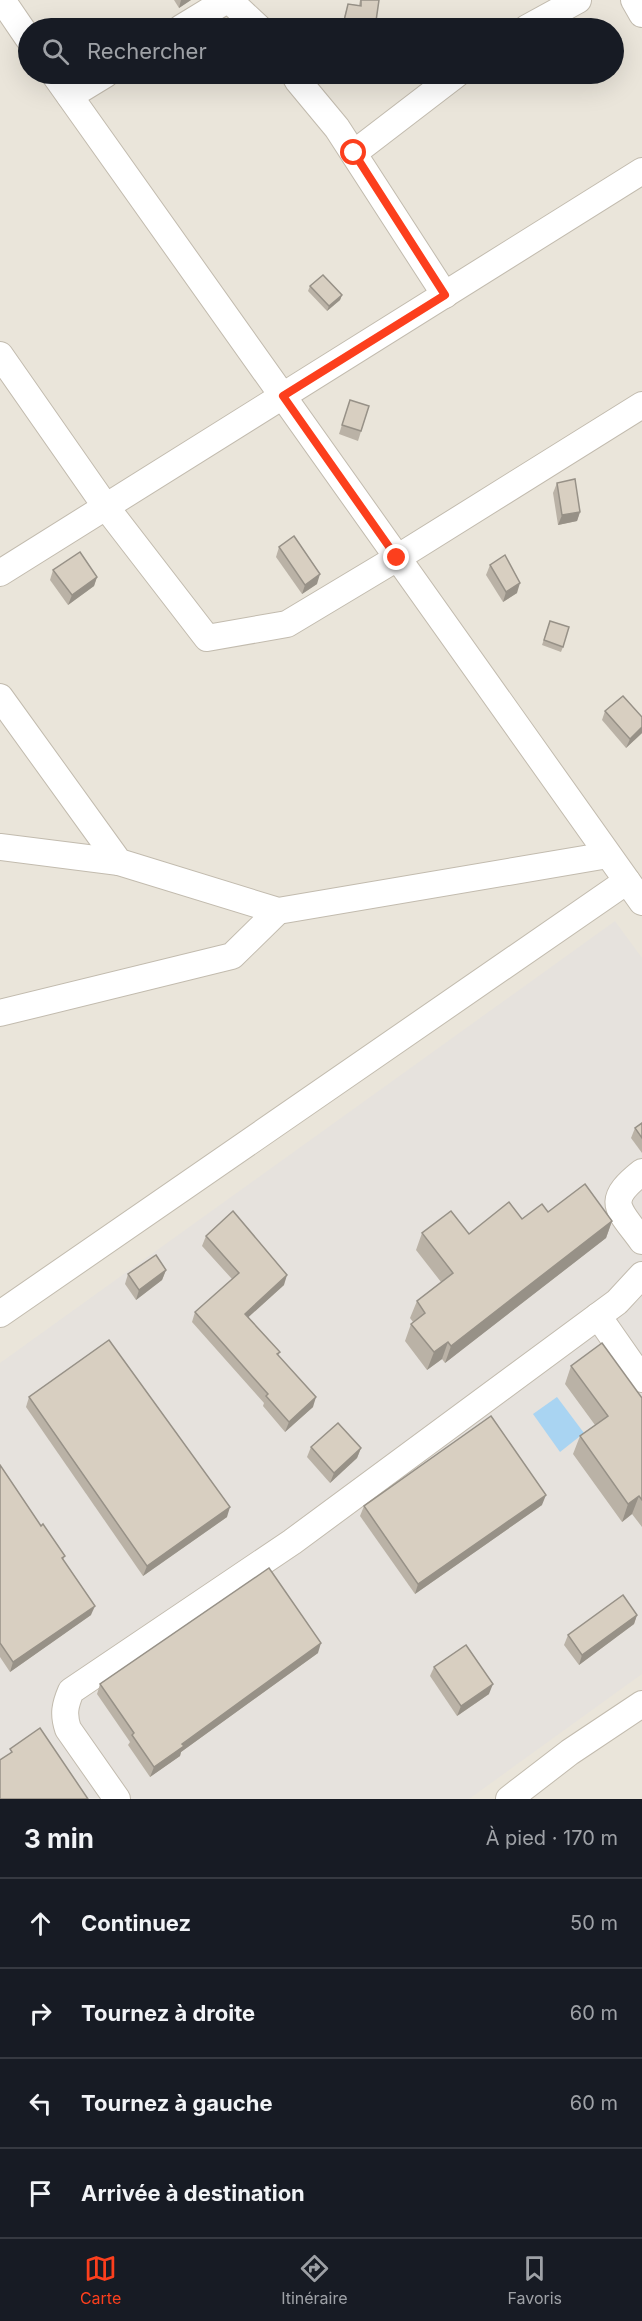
<!DOCTYPE html>
<html lang="fr">
<head>
<meta charset="utf-8">
<style>
	body { margin:0; font-family:Inter,sans-serif; background:#242831; color:#f1f3f6 }
	.stop { position:absolute; width:18px; height:18px; margin:-14px; border:4px solid #fc3f1d; border-radius:50%; background:#fff }
	.stop.end { background:#fc3f1d; border-color:#fff; box-shadow:0 2px 6px #0008 }
	.list { margin:0; padding:0; list-style:none }
	h2 { display:flex; justify-content:space-between; align-items:center; height:78px; margin:0; padding:0 24px; font-size:26px }
	h2 small { font-size:20px; font-weight:400; color:#9ea1a6 }
	.list li { display:grid; grid-template-columns:39px 1fr auto; gap:18px; align-items:center; box-sizing:border-box; height:90px; padding:0 24px; border-top:2px solid #363941 }
	.list b { display:block; font-size:22px; white-space:nowrap }
	.list em { font-size:20px; font-style:normal; color:#9ea1a6 }
	.icon { flex:none; width:33px; height:33px; fill:none; stroke:currentColor; stroke-width:2; stroke-linecap:round; stroke-linejoin:round }
	.map { position:relative; flex:none; width:642px; height:1799px; overflow:hidden }
	.search { position:absolute; background:#171b24; box-shadow:0 6px 24px #0002; left:18px; right:18px; top:18px; height:66px; display:flex; align-items:center; gap:15px; box-sizing:border-box; padding:0 21px; border-radius:33px; color:#9ea1a6; font-size:22px }
	.sheet { height:438px; background:#171b24 }
	nav { display:flex; justify-content:space-around; align-items:center; box-sizing:border-box; height:84px; border-top:2px solid #363941; background:#171b24; font-size:16px; color:#9ea1a6 }
	nav a { display:grid; justify-items:center; gap:3px }
	nav .on { color:#fc3f1d }
	.map>svg:first-child { display:block }
	.residential { fill:#eae5da; fill-rule:evenodd }
	.industrial { fill:#e6e2dd }
	.water { fill:#a9d4f2 }
	.lines { fill:none; stroke-linecap:round; stroke-linejoin:round }
	.minor-casing { stroke:#c2bbae; stroke-width:28 }
	.minor { stroke:#fff; stroke-width:26 }
	.wall { fill:#bab2a6 }
	.shaded-wall { fill:#979187 }
	.building { fill:#d8cfc1; stroke:#979187; stroke-width:1.5 }
	.route { stroke:#fc3f1d; stroke-width:8 }
</style>
</head>
<body>
<div class="map">
<svg width="642" height="1799" viewBox="0 0 642 1799">
	<rect width="100%" height="100%" fill="#f6f3ec"/>
	<path class="residential" d="M0,0H642V1799H0ZM28,28H614V74H28Z"/>
	<path class="industrial" d="M615,921L642,958V1674L469,1799H0V1363Z"/>
	<path class="water" d="M557,1397L584,1433L560,1452L533,1414Z"/>
	<g class="lines">
		<g class="minor-casing">
			<g id="minor">
				<path d="M2,0L28,38"/>
				<path d="M229,0L259,28"/>
				<path d="M634,0L642,14"/>
				<path d="M181,28L227,0"/>
				<path d="M527,28L578,0"/>
				<path d="M54,74L642,902"/>
				<path d="M294,74L298,81L337,128L445,295"/>
				<path d="M70,96L106,74"/>
				<path d="M354,153L457,74"/>
				<path d="M0,355L106,507L207,638L287,624L397,558L642,405"/>
				<path d="M0,573L642,171"/>
				<path d="M0,697L119,862L278,911L608,855"/>
				<path d="M0,847L119,862"/>
				<path d="M0,1013L232,956L278,911"/>
				<path d="M642,1172C604,1202 618,1208 642,1241"/>
				<path d="M0,1314L627,881"/>
				<path d="M598,1316L642,1379"/>
				<path d="M117,1799L68,1729C63,1714 65,1705 71,1691L292,1542L617,1302L642,1275"/>
				<path d="M509,1799L570,1752L642,1704"/>
			</g>
		</g>
		<use href="#minor" class="minor"/>
	</g>
	<g class="wall">
		<path d="M174,0H191L179,8Z"/>
		<path d="M360,0H379L375,28H341L348,4L359,5Z"/>
		<path d="M310,286L342,295L340,300L327,311L308,291Z"/>
		<path d="M350,400L369,406L358,441L339,434Z"/>
		<path d="M557,483L580,512L577,521L558,525L553,493Z"/>
		<path d="M279,547L317,584L302,594L276,557Z"/>
		<path d="M490,565L517,593L503,602L486,575Z"/>
		<path d="M53,570L97,577L94,586L68,605L50,580Z"/>
		<path d="M550,621L563,647L561,652L542,645Z"/>
		<path d="M605,711L642,717V733L626,748L602,720Z"/>
		<path d="M642,1123V1153L631,1138L635,1128Z"/>
		<path d="M548,1212L612,1221L606,1238L445,1363L442,1359L427,1370L405,1341L411,1324L413,1322L410,1318L417,1301L441,1282L416,1250L422,1233L469,1234Z"/>
		<path d="M206,1236L284,1285L248,1317L280,1352L278,1356L313,1407L285,1432L263,1406L264,1403L192,1322L195,1312L232,1279L202,1246Z"/>
		<path d="M166,1270L162,1280L136,1300L125,1284L128,1274Z"/>
		<path d="M571,1366L642,1398V1527L632,1514L622,1522L573,1454L580,1436L595,1425L565,1384Z"/>
		<path d="M29,1397L227,1517L143,1576L26,1407Z"/>
		<path d="M311,1447L361,1448L357,1458L330,1483L307,1457Z"/>
		<path d="M0,1465L41,1526L65,1556L63,1560L91,1615L10,1672L0,1657Z"/>
		<path d="M542,1505L415,1594L360,1516L364,1506Z"/>
		<path d="M637,1615L634,1624L579,1665L564,1645L568,1635Z"/>
		<path d="M318,1653L181,1752L180,1756L150,1777L128,1745L130,1742L97,1694L100,1684Z"/>
		<path d="M434,1667L489,1694L457,1716L430,1676Z"/>
	</g>
	<g class="shaded-wall">
		<path d="M181,0H191L179,8Z"/>
		<path d="M343,25L365,28H342Z"/>
		<path d="M342,295L340,300L327,311L329,306Z"/>
		<path d="M580,512L577,521L558,525L562,515Z"/>
		<path d="M320,574L317,584L302,594L305,585Z"/>
		<path d="M97,577L94,586L68,605L72,595Z"/>
		<path d="M520,583L517,593L503,602L506,592Z"/>
		<path d="M642,727V733L626,748L630,739Z"/>
		<path d="M612,1221L606,1238L445,1363L451,1346Z"/>
		<path d="M166,1270L162,1280L136,1300L139,1290Z"/>
		<path d="M287,1275L284,1285L242,1323L245,1314Z"/>
		<path d="M448,1342L442,1359L427,1370L434,1352Z"/>
		<path d="M316,1397L313,1407L285,1432L289,1422Z"/>
		<path d="M361,1448L357,1458L330,1483L334,1473Z"/>
		<path d="M546,1495L542,1505L415,1594L418,1584Z"/>
		<path d="M639,1496L632,1514L622,1522L628,1504Z"/>
		<path d="M230,1507L227,1517L143,1576L147,1566Z"/>
		<path d="M95,1606L91,1615L10,1672L13,1662Z"/>
		<path d="M637,1615L634,1624L579,1665L582,1655Z"/>
		<path d="M321,1643L318,1653L181,1752L180,1756L150,1777L154,1767L182,1744Z"/>
		<path d="M493,1684L489,1694L457,1716L461,1706Z"/>
	</g>
	<g class="building">
		<path d="M361,0H379L375,28H365L343,25L348,4L361,6Z"/>
		<path d="M323,275L342,295L329,306L310,286Z"/>
		<path d="M350,400L369,406L361,431L342,425Z"/>
		<path d="M575,479L580,512L562,515L557,483Z"/>
		<path d="M294,536L320,574L305,585L279,547Z"/>
		<path d="M80,552L97,577L72,595L53,570Z"/>
		<path d="M505,555L520,583L506,592L490,565Z"/>
		<path d="M550,621L569,627L563,647L544,640Z"/>
		<path d="M623,696L642,717V727L630,739L605,711Z"/>
		<path d="M642,1123V1138L635,1128Z"/>
		<path d="M585,1184L612,1221L451,1346L448,1342L434,1352L411,1324L425,1313L417,1301L453,1273L422,1233L451,1211L469,1234L509,1202L522,1219L542,1204L548,1212Z"/>
		<path d="M233,1211L287,1275L245,1314L280,1352L277,1354L316,1397L289,1422L266,1396L268,1394L195,1312L239,1273L206,1236Z"/>
		<path d="M156,1255L166,1270L139,1290L128,1274Z"/>
		<path d="M109,1340L230,1507L147,1566L29,1397Z"/>
		<path d="M602,1343L642,1398V1500L639,1496L628,1504L580,1436L608,1416L571,1366Z"/>
		<path d="M491,1416L546,1495L418,1584L364,1506Z"/>
		<path d="M338,1423L361,1448L334,1473L311,1447Z"/>
		<path d="M0,1465L41,1526L43,1524L65,1556L62,1558L95,1606L13,1662L0,1643Z"/>
		<path d="M269,1568L321,1643L182,1744L184,1746L154,1767L132,1735L134,1733L100,1684Z"/>
		<path d="M623,1595L637,1615L582,1655L568,1635Z"/>
		<path d="M466,1645L493,1684L461,1706L434,1667Z"/>
		<path d="M40,1728L88,1799H0V1760L12,1752L10,1749Z"/>
	</g>
	<g class="lines">
		<path class="route" d="M354,153L445,295L283,396L397,558"/>
	</g>
</svg>
<div class="stop" style="left:354px;top:153px"></div>
<div class="stop end" style="left:397px;top:558px"></div>
<div class="search"><svg class="icon" aria-label="search" viewBox="0 0 24 24"><circle cx="10" cy="10" r="6"/><path d="M15 15l6 6"/></svg>Rechercher</div>
</div>
<section class="sheet">
<h2>3 min<small>À pied · 170 m</small></h2>
<ul class="list">
<li><svg class="icon" aria-label="ahead" viewBox="0 0 24 24"><path d="M12 20V5M6 11l6-6 6 6"/></svg><div><b>Continuez</b></div><em>50 m</em></li>
<li><svg class="icon" aria-label="right" viewBox="0 0 24 24"><path d="M7 20v-9h11M14 6l5 5-5 5"/></svg><div><b>Tournez à droite</b></div><em>60 m</em></li>
<li><svg class="icon" aria-label="left" viewBox="0 0 24 24"><path d="M17 20v-9H6M10 6l-5 5 5 5"/></svg><div><b>Tournez à gauche</b></div><em>60 m</em></li>
<li><svg class="icon" aria-label="arrive" viewBox="0 0 24 24"><path d="M6 21V4h12l-3 4 3 4H6"/></svg><div><b>Arrivée à destination</b></div></li>
</ul>
</section>
<nav>
<a class="on"><svg class="icon" aria-label="map" viewBox="0 0 24 24"><path d="M3 6l6-2 6 2 6-2v14l-6 2-6-2-6 2zM9 4v14M15 6v14"/></svg>Carte</a>
<a><svg class="icon" aria-label="directions" viewBox="0 0 24 24"><path d="M12 3l9 9-9 9-9-9zM9 14v-3h6M13 9l2 2-2 2"/></svg>Itinéraire</a>
<a><svg class="icon" aria-label="saved" viewBox="0 0 24 24"><path d="M7 4h10v16l-5-4-5 4z"/></svg>Favoris</a>
</nav>
</body>
</html>
